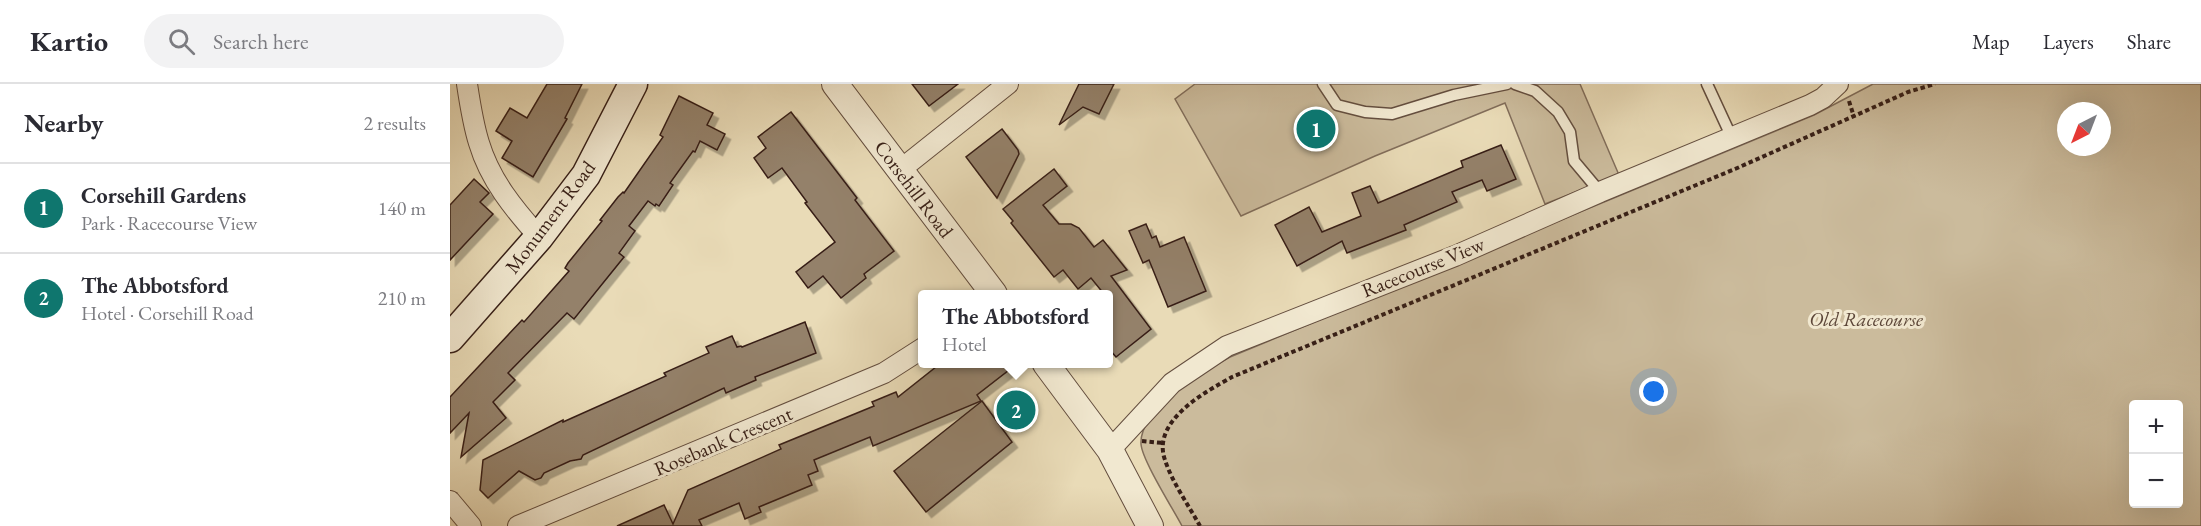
<!DOCTYPE html>
<html lang="en">
<head>
<meta charset="utf-8">
<style>
	body { margin:0; font-family:"EB Garamond",serif; background:#f2f2f3; color:#2b2b33 }
	.controls { position:absolute; right:18px; bottom:18px; display:grid; overflow:hidden; border-radius:6px; box-shadow:0 6px 24px #0002 }
	.controls button { width:54px; height:54px; display:grid; place-items:center; padding:0; border:0; border-bottom:2px solid #e1e1e2; background:#fff; color:#2b2b33; font:30px sans-serif }
	.compass { position:absolute; left:1607px; top:18px; width:54px; height:54px; border-radius:50%; background:#fff; box-shadow:0 6px 24px #0002; rotate:222deg }
	.you { position:absolute; left:1204px; top:308px; width:21px; height:21px; margin:-15px; border:4px solid #fff; border-radius:50%; background:#1a73e8; box-shadow:0 0 0 9px #1a73e833 }
	.badge { display:grid; place-items:center; width:39px; height:39px; border-radius:50%; background:#0f766e; color:#fff; font-size:20px; font-weight:700 }
	.pin { position:absolute; translate:-50% -50%; border:3px solid #fff; box-shadow:0 2px 6px #0006 }
	.popup { position:absolute; left:468px; top:206px; width:195px; height:78px; box-sizing:border-box; display:grid; place-content:center; border-radius:6px; background:#fff; filter:drop-shadow(0 2px 4px #0005); font-size:20px; white-space:nowrap; color:#7c7c81 }
	.popup b { font-size:22px; color:#2b2b33 }
	.popup::after { content:''; position:absolute; left:50%; top:100%; margin-left:-12px; border:12px solid transparent; border-top-color:#fff }
	.list { margin:0; padding:0; list-style:none }
	h2 { display:flex; justify-content:space-between; align-items:center; height:78px; margin:0; padding:0 24px; font-size:26px }
	h2 small { font-size:20px; font-weight:400; color:#7c7c81 }
	.list li { display:grid; grid-template-columns:39px 1fr auto; gap:18px; align-items:center; box-sizing:border-box; height:90px; padding:0 24px; border-top:2px solid #e1e1e2 }
	.list b { display:block; font-size:22px; white-space:nowrap }
	.list p { margin:0; font-size:20px; white-space:nowrap; color:#7c7c81 }
	.list em { font-size:20px; font-style:normal; color:#7c7c81 }
	.icon { flex:none; width:33px; height:33px; fill:none; stroke:currentColor; stroke-width:2; stroke-linecap:round; stroke-linejoin:round }
	.map { position:relative; flex:none; width:1751px; height:442px; overflow:hidden }
	header { display:flex; align-items:center; gap:36px; box-sizing:border-box; height:84px; padding:0 30px; background:#fff; border-bottom:2px solid #e1e1e2 }
	header strong { font-size:28px }
	nav { display:flex; gap:33px; margin-inline-start:auto; font-size:21px }
	.search { width:420px; height:54px; background:#f2f2f3; display:flex; align-items:center; gap:15px; box-sizing:border-box; padding:0 21px; border-radius:33px; color:#7c7c81; font-size:22px }
	main { display:flex }
	aside { flex:1; background:#fff }
	.map>svg:first-child { display:block }
	.green { fill:#cbbb9c; stroke:#816d5a; stroke-width:1.5; fill-rule:evenodd }
	.building { fill:#94816a; stroke:#371f17; stroke-width:1.5; filter:url(#shadow) }
	.lines { fill:none; stroke-linecap:round; stroke-linejoin:round }
	.service-casing { stroke:#644e3f; stroke-width:13 }
	.minor-casing { stroke:#644e3f; stroke-width:22 }
	.tertiary-casing { stroke:#644e3f; stroke-width:28 }
	.secondary-casing { stroke:#371f17; stroke-width:31 }
	.path { stroke:#371f17; stroke-width:4; stroke-dasharray:4.5 3; stroke-linecap:butt }
	.service { stroke:#f1e8d0; stroke-width:10 }
	.minor { stroke:#f1e8d0; stroke-width:20 }
	.tertiary { stroke:#f1e8d0; stroke-width:26 }
	.secondary { stroke:#f1e8d0; stroke-width:28 }
	.labels { text-anchor:middle; stroke-width:6; stroke-linejoin:round; paint-order:stroke }
	.street-label { font-size:20px; fill:#371f17; stroke:#f1e8d0 }
	.park-label { font-size:20px; font-style:italic; fill:#5c4638; stroke:#f1e8d0 }
</style>
</head>
<body>
<header>
<strong>Kartio</strong>
<div class="search"><svg class="icon" aria-label="search" viewBox="0 0 24 24"><circle cx="10" cy="10" r="6"/><path d="M15 15l6 6"/></svg>Search here</div>
<nav><a>Map</a><a>Layers</a><a>Share</a></nav>
</header>
<main>
<aside>
<h2>Nearby<small>2 results</small></h2>
<ul class="list">
<li><span class="badge">1</span><div><b>Corsehill Gardens</b><p>Park · Racecourse View</p></div><em>140 m</em></li>
<li><span class="badge">2</span><div><b>The Abbotsford</b><p>Hotel · Corsehill Road</p></div><em>210 m</em></li>
</ul>
</aside>
<div class="map">
<svg width="1751" height="442" viewBox="0 0 1751 442">
	<defs>
		<filter id="shadow"><feDropShadow dx="5.5" dy="5.5" stdDeviation="0" flood-color="#0004"/></filter>
	</defs>
	<rect width="100%" height="100%" fill="#e9dbb7"/>
	<filter id="stains"><feTurbulence type="fractalNoise" baseFrequency=".00333" numOctaves="4"/><feColorMatrix values="0 0 0 0 .2 0 0 0 0 .09 0 0 0 0 .02 0 0 0 .5 -.17"/></filter>
	<radialGradient id="worn" r=".72"><stop offset=".6" stop-color="#630" stop-opacity="0"/><stop offset="1" stop-color="#630" stop-opacity=".3"/></radialGradient>
	<g class="green">
		<path d="M745,0H1130L1169,91L1095,120L1055,19L925,72L791,132L725,15Z"/>
		<path d="M1423,0H1751V442H732C723,425 692,376 691,360C689,325 754,287 780,273L1364,31ZM1616,27H1652V63H1616ZM1684,320H1728V420H1684Z"/>
	</g>
	<g class="building">
		<path d="M97,0H132L115,34L117,35L83,93L52,74L62,57L46,47L60,24L77,34Z"/>
		<path d="M462,0H508L479,22Z"/>
		<path d="M629,0H664L649,30L633,23L609,41Z"/>
		<path d="M229,12L263,29L257,41L275,50L267,66L250,57L245,68L243,67L220,99L223,101L209,122L206,120L205,122L198,117L179,142L185,147L169,169L174,173L124,235L117,229L58,289L65,296L43,318L56,334L11,373L19,329L0,349V313L72,236L74,238L119,187L115,184L118,179L152,137L150,136L168,113L173,108L174,109L213,53L210,51Z"/>
		<path d="M341,28L407,114L405,116L444,167L414,190L416,194L391,214L373,192L358,204L346,188L385,158L355,119L357,118L332,84L318,94L304,74L316,64L308,53Z"/>
		<path d="M552,45L568,66L569,70L547,114L516,73Z"/>
		<path d="M1051,61L1066,95L1037,107L1032,96L1002,108L1007,118L954,141L956,146L897,169L892,157L847,182L825,141L859,123L872,148L911,132L902,109L920,102L928,119L1013,83L1011,77Z"/>
		<path d="M604,85L617,102L593,121L609,140H621L629,144L644,163L653,156L677,186L661,192L701,245L666,273L659,265V210H654L641,194L628,205L613,186L604,193L561,139L563,137L553,125Z"/>
		<path d="M24,95L39,109L30,118L43,130L0,176V121Z"/>
		<path d="M696,140L702,154L706,152L710,163L734,153L756,207L718,223L699,176L693,179L679,147Z"/>
		<path d="M355,238L366,269L305,293L306,296L276,309L274,304L133,371L131,375L120,377L94,389L91,394L85,396L69,387L38,414L30,406L33,376L113,336V338L216,292L214,289L259,269L256,263L282,252L287,263L291,262L292,263Z"/>
		<path d="M491,279H568L527,311L531,317L423,362L420,353L364,376L368,387L358,391L362,401L309,423L311,428L295,435L289,419L249,436L252,442H167L214,421L223,440L238,406L331,365L329,361L424,322L422,318L446,308L448,313Z"/>
		<path d="M532,317L562,358L476,428L444,387Z"/>
	</g>
	<g class="lines">
		<g class="service-casing">
			<g id="service">
				<path d="M873,0L887,21L915,28L942,30L1004,11L1057,0"/>
				<path d="M1065,0L1085,7L1108,28L1120,48L1124,77L1150,108"/>
				<path d="M1257,0L1282,54"/>
			</g>
		</g>
		<g class="minor-casing">
			<g id="minor">
				<path d="M17,0C20,20 23,40 29,59C40,96 64,125 89,153"/>
				<path d="M450,86L558,0"/>
				<path d="M660,366L722,299L777,262L1005,172L1150,108L1360,21L1373,14L1388,0"/>
				<path d="M0,417L21,442"/>
				<path d="M68,442L434,289L473,264"/>
			</g>
		</g>
		<g class="tertiary-casing">
			<g id="tertiary">
				<path d="M385,0L544,210"/>
				<path d="M596,280L660,366L700,442"/>
			</g>
		</g>
		<g class="secondary-casing">
			<path id="secondary" d="M0,254L89,153L136,91L183,0"/>
		</g>
		<g class="path">
			<path d="M1399,17L1404,33"/>
			<path d="M692,357L713,359"/>
			<path d="M750,442C739,422 722,398 715,376C701,337 755,308 782,293L1285,85L1458,8L1485,0"/>
		</g>
		<use href="#service" class="service"/>
		<use href="#minor" class="minor"/>
		<use href="#tertiary" class="tertiary"/>
		<use href="#secondary" class="secondary"/>
	</g>
	<g class="labels">
		<g class="street-label">
			<text transform="translate(464 105) rotate(53)" y="7">Corsehill Road</text>
			<text transform="translate(100 133) rotate(-53)" y="7">Monument Road</text>
			<text transform="translate(973 183) rotate(-22)" y="7">Racecourse View</text>
			<text transform="translate(273 357) rotate(-23)" y="7">Rosebank Crescent</text>
		</g>
		<g class="park-label">
			<text x="1416" y="242">Old Racecourse</text>
		</g>
	</g>
	<rect width="100%" height="100%" filter="url(#stains)"/>
	<rect width="100%" height="100%" fill="url(#worn)"/>
</svg>
<div class="controls">
<button>+</button>
<button>−</button>
</div>
<svg class="compass" viewBox="-18 -18 36 36"><path d="M0-13l5 13h-10z" fill="#e53935"/><path d="M0 13l5-13h-10z" fill="#7c7c81"/></svg>
<div class="you"></div>
<div class="pin badge" style="left:866px;top:45px">1</div>
<div class="pin badge" style="left:566px;top:326px">2</div>
<div class="popup"><b>The Abbotsford</b>Hotel</div>
</div>
</main>
</body>
</html>
